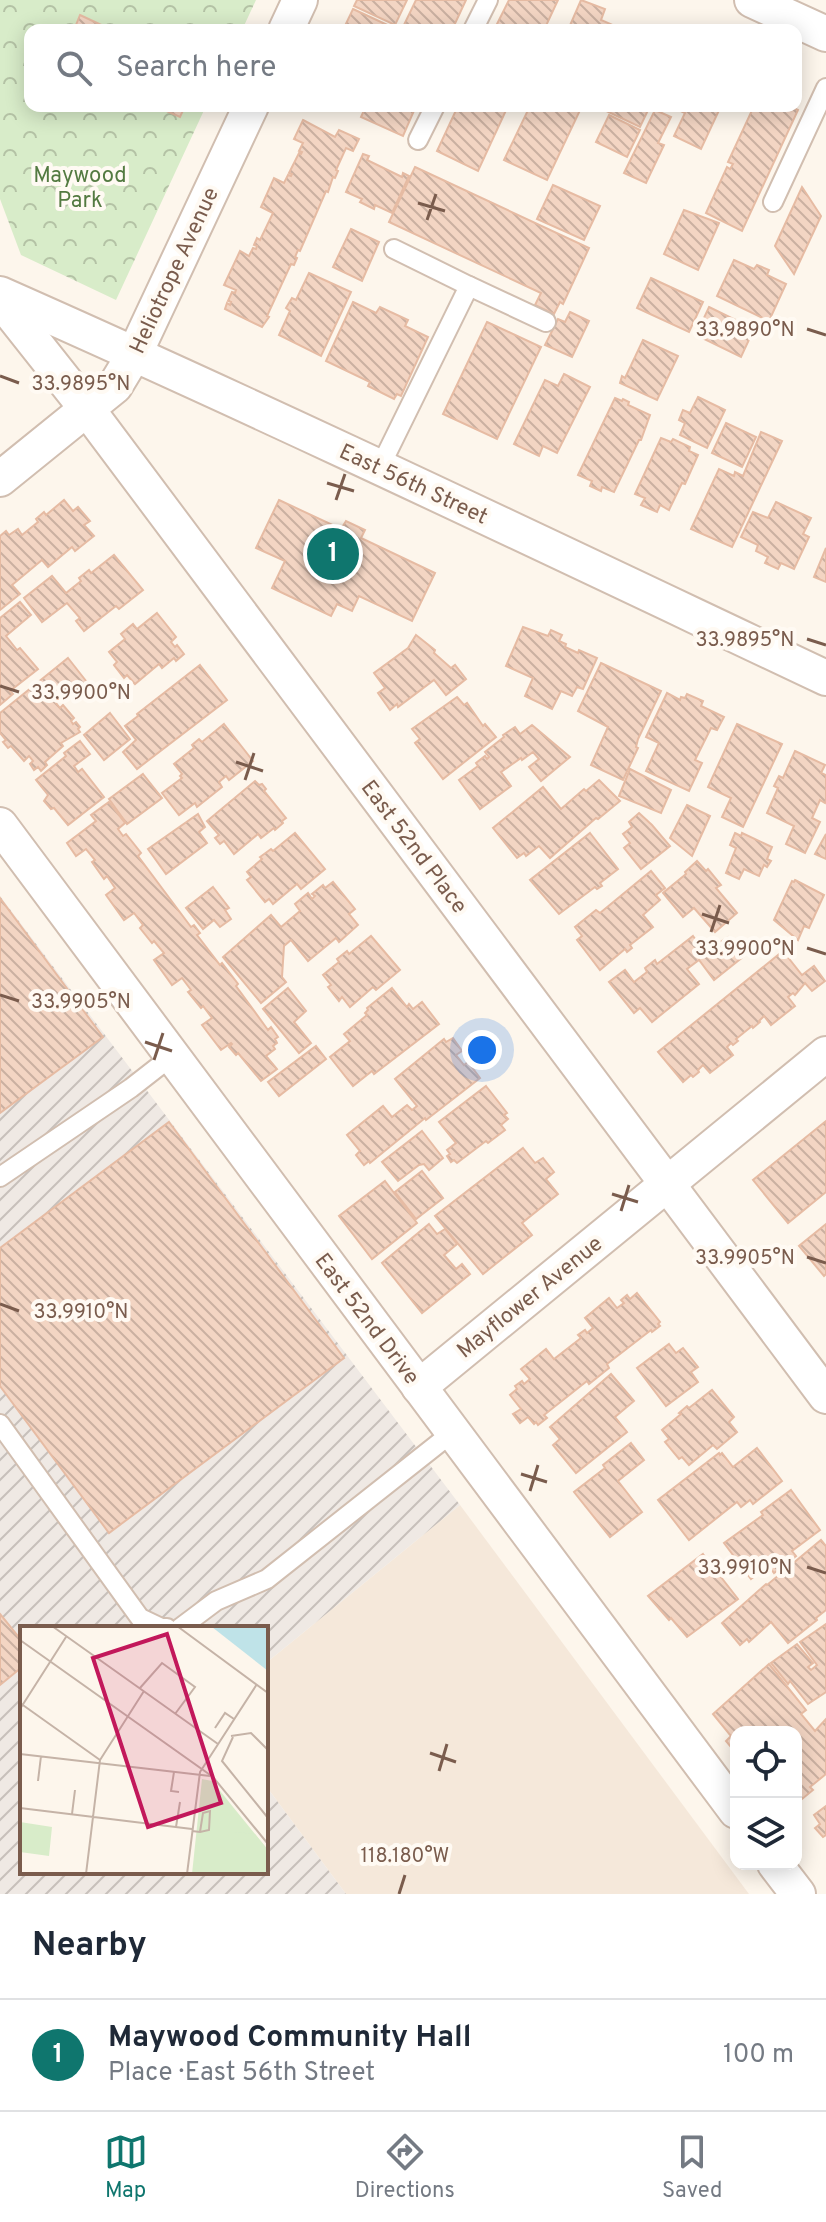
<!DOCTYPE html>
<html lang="en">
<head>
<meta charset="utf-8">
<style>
	body { margin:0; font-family:Overpass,sans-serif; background:#f2f2f3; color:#1f2937 }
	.controls { position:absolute; right:24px; bottom:24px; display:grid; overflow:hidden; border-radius:16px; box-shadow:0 4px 20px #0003 }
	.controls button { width:72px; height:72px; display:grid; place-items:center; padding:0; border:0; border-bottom:2px solid #e0e1e3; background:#fff; color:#1f2937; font:40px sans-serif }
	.you { position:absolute; left:482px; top:1050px; width:28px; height:28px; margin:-20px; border:6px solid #fff; border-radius:50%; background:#1a73e8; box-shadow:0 0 0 12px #1a73e833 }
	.badge { display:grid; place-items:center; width:52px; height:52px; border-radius:50%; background:#0f766e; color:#fff; font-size:26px; font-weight:700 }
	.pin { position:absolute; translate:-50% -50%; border:4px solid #fff; box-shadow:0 2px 8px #0006 }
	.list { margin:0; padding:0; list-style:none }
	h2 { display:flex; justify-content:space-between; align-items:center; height:104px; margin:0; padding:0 32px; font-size:34px }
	h2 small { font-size:26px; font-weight:400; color:#747a83 }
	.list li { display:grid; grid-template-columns:52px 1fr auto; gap:24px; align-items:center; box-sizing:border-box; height:112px; padding:0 32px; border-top:2px solid #e0e1e3 }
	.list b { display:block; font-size:30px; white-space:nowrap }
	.list p { margin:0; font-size:26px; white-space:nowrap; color:#747a83 }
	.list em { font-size:26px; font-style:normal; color:#747a83 }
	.icon { flex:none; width:44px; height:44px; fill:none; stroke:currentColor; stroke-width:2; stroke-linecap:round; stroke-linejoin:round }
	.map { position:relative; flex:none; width:826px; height:1894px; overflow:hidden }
	.search { position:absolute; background:#fff; box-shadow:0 4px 20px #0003; left:24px; right:24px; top:24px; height:88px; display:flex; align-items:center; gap:20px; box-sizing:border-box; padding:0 28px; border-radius:16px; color:#747a83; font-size:30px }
	.sheet { height:216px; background:#fff }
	nav { display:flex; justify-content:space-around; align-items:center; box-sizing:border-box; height:112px; border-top:2px solid #e0e1e3; background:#fff; font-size:22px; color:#747a83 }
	nav a { display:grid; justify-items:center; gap:4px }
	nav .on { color:#0f766e }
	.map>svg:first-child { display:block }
	.residential { fill:#f5e8da }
	.industrial { fill:url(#industrial-furrows) }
	.forest { fill:url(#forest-crowns) }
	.building { fill:url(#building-back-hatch); stroke:#e6bba3; stroke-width:2 }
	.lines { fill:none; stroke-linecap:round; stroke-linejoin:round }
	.service-casing { stroke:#d1beb0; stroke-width:22 }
	.minor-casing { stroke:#d1beb0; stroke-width:38 }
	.service { stroke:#fff; stroke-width:18 }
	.minor { stroke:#fff; stroke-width:34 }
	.ticks { fill:none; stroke:#7a5c4d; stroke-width:3 }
	.labels { text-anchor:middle; stroke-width:8; stroke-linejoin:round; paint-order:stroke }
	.park-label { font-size:22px; fill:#537a41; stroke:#fffaf3 }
	.street-label { font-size:22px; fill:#7a5c4d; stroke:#fffaf3 }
	.inset-road { fill:none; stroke:#c5b3a7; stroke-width:2 }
	.view { fill:#c2185b; fill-opacity:0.15; stroke:#c2185b; stroke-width:4 }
	.inset-edge { fill:none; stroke:#7a5c4d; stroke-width:4 }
	.ticks-label { font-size:20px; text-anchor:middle; fill:#7a5c4d; stroke:#fffaf3; stroke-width:8; stroke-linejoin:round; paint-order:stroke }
</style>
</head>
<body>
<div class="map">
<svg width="826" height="1894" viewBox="0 0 826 1894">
	<defs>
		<pattern id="industrial-furrows" width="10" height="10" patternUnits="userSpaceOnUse" patternTransform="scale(2)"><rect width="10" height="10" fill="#efe9e4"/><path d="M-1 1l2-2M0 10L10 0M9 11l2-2" fill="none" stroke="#c7c0bb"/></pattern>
		<pattern id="forest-crowns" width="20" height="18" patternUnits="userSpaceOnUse" patternTransform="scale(2)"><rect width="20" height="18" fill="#d8ecc9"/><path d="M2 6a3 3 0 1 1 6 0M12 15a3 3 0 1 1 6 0" fill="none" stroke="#b4c2a5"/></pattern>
		<pattern id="building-back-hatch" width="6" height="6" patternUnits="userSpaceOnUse" patternTransform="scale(2)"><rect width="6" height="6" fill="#f3d5c3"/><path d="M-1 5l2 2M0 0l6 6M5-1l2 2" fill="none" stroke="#cab0a1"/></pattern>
	</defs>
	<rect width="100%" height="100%" fill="#fdf6ec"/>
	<path class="residential" d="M460,1505L749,1894H346L266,1786V1663Z"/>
	<path class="industrial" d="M0,896L460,1505L266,1663V1628H22V1872H266V1786L346,1894H0Z"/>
	<path class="forest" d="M0,0H256L242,30H30V106H206L116,300L21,255L0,199Z"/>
	<g class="building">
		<path d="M357,0H407L395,25L354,6Z"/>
		<path d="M416,0H466L452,30H404L402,29Z"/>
		<path d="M509,0H558L544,30H494Z"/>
		<path d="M581,0L605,9L601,20L615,26L614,30H568Z"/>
		<path d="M353,9L394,28L393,30H343Z"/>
		<path d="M80,15L112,30H74Z"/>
		<path d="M155,106H185L180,117Z"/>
		<path d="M366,106H416L403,136L361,117Z"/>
		<path d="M458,106H508L478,171L437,151Z"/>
		<path d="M530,106H582L547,180L504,160Z"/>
		<path d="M601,106H650L640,127L600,108Z"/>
		<path d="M675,106H721L701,149L674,136L685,113L674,108Z"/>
		<path d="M754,106H790L798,110L742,231L706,213L727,167L730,169L733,164L728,162Z"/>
		<path d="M655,110L671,117L658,143L664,145L646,183L624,173Z"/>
		<path d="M609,115L640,130L627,157L596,142Z"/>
		<path d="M303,120L335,137L339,130L359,139L353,151L346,148L336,170L338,171L335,178L333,177L328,192L326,191L303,244L300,251L298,250L295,257L297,258L294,265L291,264L267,316L269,317L262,327L225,309L227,303L230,305L231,302L228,301L232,292L235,293L236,290L224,285L240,251L249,256L253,248L256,249L257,246L254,245L257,238L260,240L273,213L261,207L274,178L284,183L288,175L291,176L292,174L289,173L299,153L301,154L302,152L299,151L303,143L294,139Z"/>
		<path d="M363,154L369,156L367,160L402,177L403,173L409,176L392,213L375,205L374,209L360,202L362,199L346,192Z"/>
		<path d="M415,167L589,248L563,304L560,302L554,314L535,305L541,293L389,222Z"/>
		<path d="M553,185L600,206L584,240L537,219Z"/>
		<path d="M802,187L821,216L794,274L775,246Z"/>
		<path d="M684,210L719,223L698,270L664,254Z"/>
		<path d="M351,229L379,242L362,281L333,267Z"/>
		<path d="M734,260L754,269L757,265L769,270L767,275L786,284L769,321L717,296Z"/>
		<path d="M309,273L351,292L321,356L279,335L290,311L286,308L292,298L296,300Z"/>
		<path d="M651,278L703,302L689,332L637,308Z"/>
		<path d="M353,302L376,313L380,307L408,320L405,326L428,337L401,396L397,394L394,399L368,386L370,382L326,361Z"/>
		<path d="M709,307L754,329L741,357L696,335Z"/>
		<path d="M570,312L589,321L572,357L545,345L558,319L565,322Z"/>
		<path d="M487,322L541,347L497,439L443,414Z"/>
		<path d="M643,340L678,356L657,400L620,383L622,376L625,378Z"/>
		<path d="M564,374L590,387L557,453L543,446L539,456L514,444L545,380L558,386Z"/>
		<path d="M698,397L725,410L707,448L680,435L685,423L679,420L683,410L690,413Z"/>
		<path d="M615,398L622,401L623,399L629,402L628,405L650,415L641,440H639L614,492L602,487L601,491L590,486L592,481L578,475Z"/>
		<path d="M726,423L756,437L742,467L712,453Z"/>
		<path d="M761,432L782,441L732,547L691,529L719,469L734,476L735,472L743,476Z"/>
		<path d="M661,438L671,442L673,439L690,447L689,451L698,455L685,484L682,483L669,510L660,505L657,512L641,505L645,498L635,494Z"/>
		<path d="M64,500L73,511L78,507L90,521L84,525L94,536L75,551L72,547L48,567L42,560L12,585L20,594L0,610V536L6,531L9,535L18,529L22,535L38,522L36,519L44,512L46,515Z"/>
		<path d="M279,500L341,529L346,521L365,530L361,538L435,573L412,621L359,596L352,611L337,604L331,616L272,588L285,561L256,548Z"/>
		<path d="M776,502L811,518L803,534L809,537L794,569L781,563L778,569L765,563L768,557L756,551L758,545L741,537L753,512L768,518Z"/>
		<path d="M826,548V582L814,577Z"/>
		<path d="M114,555L143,590L119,609L116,606L84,631L76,621L80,618L67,603L42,622L24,598L52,576L66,593L81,581L79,578L89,570L91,573Z"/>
		<path d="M20,602L31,615L6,636L17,650L20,648L38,669L10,691L13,694L0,705V618Z"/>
		<path d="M157,613L176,637L171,642L175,647L177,645L184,654L176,661L174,658L162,668L159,664L135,684L127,675L124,678L114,665L117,662L109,652L125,639L121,634L133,624L137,629Z"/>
		<path d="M523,627L548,636L551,630L562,635L559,641L566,644L565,647L578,653L579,650L597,658L583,689L577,687L572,696L561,691L552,709L525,696L533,678L506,666Z"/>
		<path d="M416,635L435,650L434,653L451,668L455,665L466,679L446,695L434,680L398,707L397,704L390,710L378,693L385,688L374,673L408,648Z"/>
		<path d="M68,658L90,686L76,697L70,688L61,695L57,689L50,695L52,697L54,695L59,700L56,703L60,708L63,705L74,718L71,721L73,724L76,722L80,727L78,729L80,732L61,743L63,746L45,762L47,765L41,771L38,767L34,770L30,764L33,761L29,756L24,761L11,746L8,748L3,742L6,740L0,733V713Z"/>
		<path d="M601,663L661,691L638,739L636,747L638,748L623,780L591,765L608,727L578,711Z"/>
		<path d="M200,665L227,700L137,769L123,752L136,740L125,726L138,716L137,714Z"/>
		<path d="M667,693L680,700L681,697L685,698L687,694L703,701L701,706L724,717L717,730L711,728L695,760L702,763L689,791L646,771L659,743L646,737Z"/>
		<path d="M457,697L464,705L467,703L483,726L485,724L496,737L443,779L415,743L420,739L412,729Z"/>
		<path d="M110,713L130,739L104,760L84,735Z"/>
		<path d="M224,724L253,761L229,780L226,776L219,782L222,787L197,807L195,803L179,815L162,793L182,778L180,776L182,774L174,764L194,748L192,745L199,739L202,742Z"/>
		<path d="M737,724L782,744L743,827L722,817L731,798L708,787Z"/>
		<path d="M532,725L570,757L541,781L529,767L539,759L533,752L522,760L521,758L501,772L511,786L480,809L459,780L478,766L476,763L485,756L487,759L489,757L485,752L504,737L503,735L515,727L520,734Z"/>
		<path d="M80,741L90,754L74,766L78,772L82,769L104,797L68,825L54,808L51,809L44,801L48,795L36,780L66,756L64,753Z"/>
		<path d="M795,751L825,765L821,773L826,775V800L825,803L820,800L812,818L820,822L805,853L786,844L794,826L767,813L778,788L774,786L779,776L783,778Z"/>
		<path d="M630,769L671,790L661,813L619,796Z"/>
		<path d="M143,774L162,798L127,824L109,799Z"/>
		<path d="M599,780L620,801L598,819L596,818L550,858L539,846L526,856L524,853L517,858L493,828L543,787L561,809L584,789L586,791Z"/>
		<path d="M255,781L259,785L262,784L266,789L264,791L286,818L282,821L283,823L275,830L274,828L261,838L258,834L234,854L224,841L220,844L215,838L219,835L207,821Z"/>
		<path d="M109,802L125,823L118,829L123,836L126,834L141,853L138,856L191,927L194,925L200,933L197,935L220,965L222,963L238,984L236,986L268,1030L271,1027L278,1037L275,1039L277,1043L273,1046L275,1049L266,1056L277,1069L261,1081L238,1053L236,1055L229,1047L232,1044L231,1043L221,1050L202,1025L212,1018L203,1006L201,1008L188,992L191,990L182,978L172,985L154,960L164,953L154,941L152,943L140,928L143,925L134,913L124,920L106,895L115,888L107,876L104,879L92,862L95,860L86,849L76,856L67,843L96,821L91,815Z"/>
		<path d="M687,805L710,816L692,856L670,838Z"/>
		<path d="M639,813L652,825L670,846L641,869L624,848L630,843L623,834L632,827L629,822Z"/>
		<path d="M198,814L205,827L199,832L207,843L166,874L148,849Z"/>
		<path d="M295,833L325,869L301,889L297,884L273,904L269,899L265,902L247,880L251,877L247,872L262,859L260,857L271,849L273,851Z"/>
		<path d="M590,833L618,869L600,883L602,886L597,889L595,887L559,914L530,880Z"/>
		<path d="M735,833L741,836L742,833L772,847L767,859L771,861L767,867L764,865L759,876L744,869L739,879L726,873L736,848L730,845Z"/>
		<path d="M826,834V859L815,854Z"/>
		<path d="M697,861L706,871L708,869L721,885L716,888L737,913L715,932L694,908L683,917L663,893L686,874L685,872Z"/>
		<path d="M651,871L665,888L656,895L660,900L643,915L653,927L630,945L632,948L627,952L625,949L600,970L577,940L582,936L575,927L596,910L600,913Z"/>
		<path d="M795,880L824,895L809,928L804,926L798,940L774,920L792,881L794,882Z"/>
		<path d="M333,882L355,909L349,914L358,925L339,942L336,938L308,961L291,940L284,946L282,977L286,982L261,1003L223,957L271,915L281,927L300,911L295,904L308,893L312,899L315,896L312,894L323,885L325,888Z"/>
		<path d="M213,887L229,908L225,910L231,919L220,927L214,920L203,929L186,908Z"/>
		<path d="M0,898L103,1037L0,1113Z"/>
		<path d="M371,936L400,970L376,990L373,987L350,1007L342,997L339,1001L328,987L331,985L323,975L339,962L337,959L347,951L349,954Z"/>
		<path d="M693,936L705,952L728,937L744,956L714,980L699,960L687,969L699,984L652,1022L640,1008L634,1013L609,982L625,970L634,982L647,972L645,968L655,960L657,964Z"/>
		<path d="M783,951L802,975L814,966L825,981L812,991L805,983L795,995L793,993L788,997L795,1006L771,1025L764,1016L759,1021L760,1022L753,1028L752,1026L736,1039L738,1041L733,1045L731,1043L727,1047L733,1055L710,1073L703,1065L698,1070L699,1072L693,1077L691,1075L683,1082L658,1052Z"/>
		<path d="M288,988L306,1011L294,1022L311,1043L299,1053L263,1009Z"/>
		<path d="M392,988L407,1007L409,1004L413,1009L422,1002L439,1024L374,1074L372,1071L353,1086L330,1057L350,1041L344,1034L367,1015L365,1013L368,1010L367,1008Z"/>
		<path d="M453,1038L462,1051L456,1055L464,1065L468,1062L480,1078L426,1120L425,1118L370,1163L369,1161L364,1165L356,1155L360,1151L347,1135L383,1106L392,1117L407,1105L412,1110L417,1106L395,1079L444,1039L446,1042Z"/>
		<path d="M316,1046L326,1059L279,1096L268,1082Z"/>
		<path d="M486,1086L507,1113L504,1115L508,1119L501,1125L505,1130L488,1143L486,1141L457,1163L454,1160L451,1162L447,1156L450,1154L447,1150L456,1143L439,1122Z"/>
		<path d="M826,1121V1192L788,1223L753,1180Z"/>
		<path d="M169,1122L344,1358L109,1533L0,1386V1248Z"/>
		<path d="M422,1131L443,1158L429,1170L424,1164L419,1165L398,1181L382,1162Z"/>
		<path d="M523,1148L535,1163L543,1158L554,1172L546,1179L558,1194L522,1223L532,1235L483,1274L435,1216Z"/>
		<path d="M422,1171L443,1198L416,1219L395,1192Z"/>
		<path d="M385,1181L417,1223L372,1259L339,1216Z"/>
		<path d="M429,1224L437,1234L445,1229L457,1244L444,1255L456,1269L462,1264L470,1274L422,1313L382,1263Z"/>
		<path d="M826,1224V1274L824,1276L799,1246Z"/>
		<path d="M637,1293L660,1322L658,1324L660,1326L652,1332L651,1330L607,1364L609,1368L589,1384L587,1381L544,1415L547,1418L538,1425L536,1422L534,1424L528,1417L520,1423L513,1414L521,1409L510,1395L517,1389L515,1386L522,1381L524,1384L530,1379L521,1369L546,1349L554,1359L581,1338L578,1335L585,1330L587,1333L593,1328L585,1318L609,1298L617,1308L624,1303L621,1300L627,1295L630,1299Z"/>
		<path d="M669,1344L676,1353L683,1348L698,1367L691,1372L698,1382L666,1406L637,1368Z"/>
		<path d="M611,1374L634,1401L615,1417L627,1432L576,1473L553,1445L560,1439L550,1427Z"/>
		<path d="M712,1390L734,1417L729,1422L737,1432L717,1449L713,1445L689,1465L682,1457L679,1459L665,1442L669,1439L662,1430L681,1414L679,1413L687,1406L689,1408Z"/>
		<path d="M631,1443L644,1460L618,1481L642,1512L610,1537L574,1492L605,1468L603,1465Z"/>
		<path d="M757,1448L782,1481L753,1504L750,1500L741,1507L737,1502L689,1540L658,1500L719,1453L720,1455L722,1453L733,1467Z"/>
		<path d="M791,1490L820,1530L792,1551L796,1556L774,1573L768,1565L751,1579L724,1543L763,1515L761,1512Z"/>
		<path d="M821,1540L826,1546V1610L816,1618L817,1620L788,1643L771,1622L749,1642L747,1639L740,1645L722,1623L766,1584L767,1585Z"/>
		<path d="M703,1554L738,1599L687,1637L671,1618L669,1620L648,1596Z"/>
		<path d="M0,1614L22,1641V1667L0,1685Z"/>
		<path d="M826,1624V1692L808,1704L790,1681L788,1684L771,1663L797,1644L813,1663L808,1667L811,1670L817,1665L800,1642Z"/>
		<path d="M769,1664L806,1710L801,1714L815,1731L826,1719V1774L810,1787L813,1790L796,1804V1732H736V1753L726,1741L731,1736L713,1714Z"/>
		<path d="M826,1806V1835L823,1837L815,1828L820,1824L814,1815Z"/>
	</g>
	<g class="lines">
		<g class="service-casing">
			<g id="service">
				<path d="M473,30L488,0"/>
				<path d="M418,140L435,106"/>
				<path d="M773,202L826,88"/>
				<path d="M469,286L546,322"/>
				<path d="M380,467L469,286L394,249"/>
				<path d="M0,1177L131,1088L172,1056"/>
				<path d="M0,1424L140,1618L161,1628H167"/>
				<path d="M180,1628L216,1601L267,1579L453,1432"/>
			</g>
		</g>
		<g class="minor-casing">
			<g id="minor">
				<path d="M752,0L826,34"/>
				<path d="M286,30L300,0"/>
				<path d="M0,294C278,417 551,548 826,678"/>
				<path d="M0,299L87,409L826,1396"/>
				<path d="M0,479L115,386L135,353L251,106"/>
				<path d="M0,825L736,1811"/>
				<path d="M419,1387L826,1054"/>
				<path d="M775,1864L798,1894"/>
			</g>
		</g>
		<use href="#service" class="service"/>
		<use href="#minor" class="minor"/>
	</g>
	<path class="ticks" d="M418,203L445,211M427,220L436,194M807,329L826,335M0,376L19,383M327,483L354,491M336,500L345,474M807,639L826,645M0,686L19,692M236,762L263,771M245,780L254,753M702,914L729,923M711,932L720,905M807,948L826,954M0,995L19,1001M145,1042L172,1051M154,1060L163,1033M612,1194L638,1202M621,1211L629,1185M807,1257L826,1263M0,1304L19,1311M521,1474L547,1482M530,1491L538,1465M807,1567L826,1573M430,1753L456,1762M439,1771L447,1744M399,1894L405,1875"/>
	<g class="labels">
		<g class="park-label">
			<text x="80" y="182">Maywood<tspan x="80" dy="25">Park</tspan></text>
		</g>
		<g class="street-label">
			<text transform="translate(173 270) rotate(-65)" y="8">Heliotrope Avenue</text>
			<text transform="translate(414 483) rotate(25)" y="8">East 56th Street</text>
			<text transform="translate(415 846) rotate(53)" y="8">East 52nd Place</text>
			<text transform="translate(529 1296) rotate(-39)" y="8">Mayflower Avenue</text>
			<text transform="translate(368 1318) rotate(53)" y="8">East 52nd Drive</text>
		</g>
	</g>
	<g transform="translate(20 1626)">
		<rect width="248" height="248" fill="#fdf6ec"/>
		<path d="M182,153L192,155L248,224V248H172Z" fill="#d8ecc9"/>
		<path d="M0,196L32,201L29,230L0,226ZM215,206L235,208L248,224V248H209Z" fill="#d8ecc9"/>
		<path d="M191,0H248V45L192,1Z" fill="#bfe3e8"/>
		<path class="inset-road" d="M32,0L198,118M157,0L248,67M0,14L193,151L248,218M120,62L142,37L175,61L155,88M0,77L80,134M0,83L46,11M195,102L205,87L214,93M211,110L231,107L248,124M213,111L202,135L248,192M0,128L190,150M154,146L151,165L159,166M18,155L21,130M0,182L172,203M52,188L55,164M156,201L160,176M172,205L180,206L189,204L190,185L183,187L180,206M66,248L80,134L124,65M167,248L180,146L237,58"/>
		<path class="view" d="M147,8L201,177L128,201L73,32Z"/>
		<rect width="248" height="248" class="inset-edge"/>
	</g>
	<g class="ticks-label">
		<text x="745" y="336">33.9890°N</text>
		<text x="81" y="390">33.9895°N</text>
		<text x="745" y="646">33.9895°N</text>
		<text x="81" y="699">33.9900°N</text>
		<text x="745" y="955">33.9900°N</text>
		<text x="81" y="1008">33.9905°N</text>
		<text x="745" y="1264">33.9905°N</text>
		<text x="81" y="1318">33.9910°N</text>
		<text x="745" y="1574">33.9910°N</text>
		<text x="405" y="1862">118.180°W</text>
	</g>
</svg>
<div class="controls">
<button><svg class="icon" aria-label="locate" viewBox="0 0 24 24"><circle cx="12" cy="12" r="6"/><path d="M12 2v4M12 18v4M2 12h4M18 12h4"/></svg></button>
<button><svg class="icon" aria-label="layers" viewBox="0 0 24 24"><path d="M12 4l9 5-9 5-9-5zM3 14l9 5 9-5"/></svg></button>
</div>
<div class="you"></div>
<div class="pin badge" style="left:333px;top:554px">1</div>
<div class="search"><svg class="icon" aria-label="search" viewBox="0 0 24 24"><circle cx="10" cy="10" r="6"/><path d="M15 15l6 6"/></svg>Search here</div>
</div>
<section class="sheet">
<h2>Nearby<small></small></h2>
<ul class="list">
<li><span class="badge">1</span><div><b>Maywood Community Hall</b><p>Place · East 56th Street</p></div><em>100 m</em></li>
</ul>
</section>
<nav>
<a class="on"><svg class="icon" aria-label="map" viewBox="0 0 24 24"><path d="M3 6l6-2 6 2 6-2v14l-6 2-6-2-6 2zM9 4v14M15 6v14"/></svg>Map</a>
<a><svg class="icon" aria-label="directions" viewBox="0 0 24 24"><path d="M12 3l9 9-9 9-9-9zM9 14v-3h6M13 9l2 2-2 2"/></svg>Directions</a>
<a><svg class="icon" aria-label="saved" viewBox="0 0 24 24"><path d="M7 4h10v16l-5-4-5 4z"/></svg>Saved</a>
</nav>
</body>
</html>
